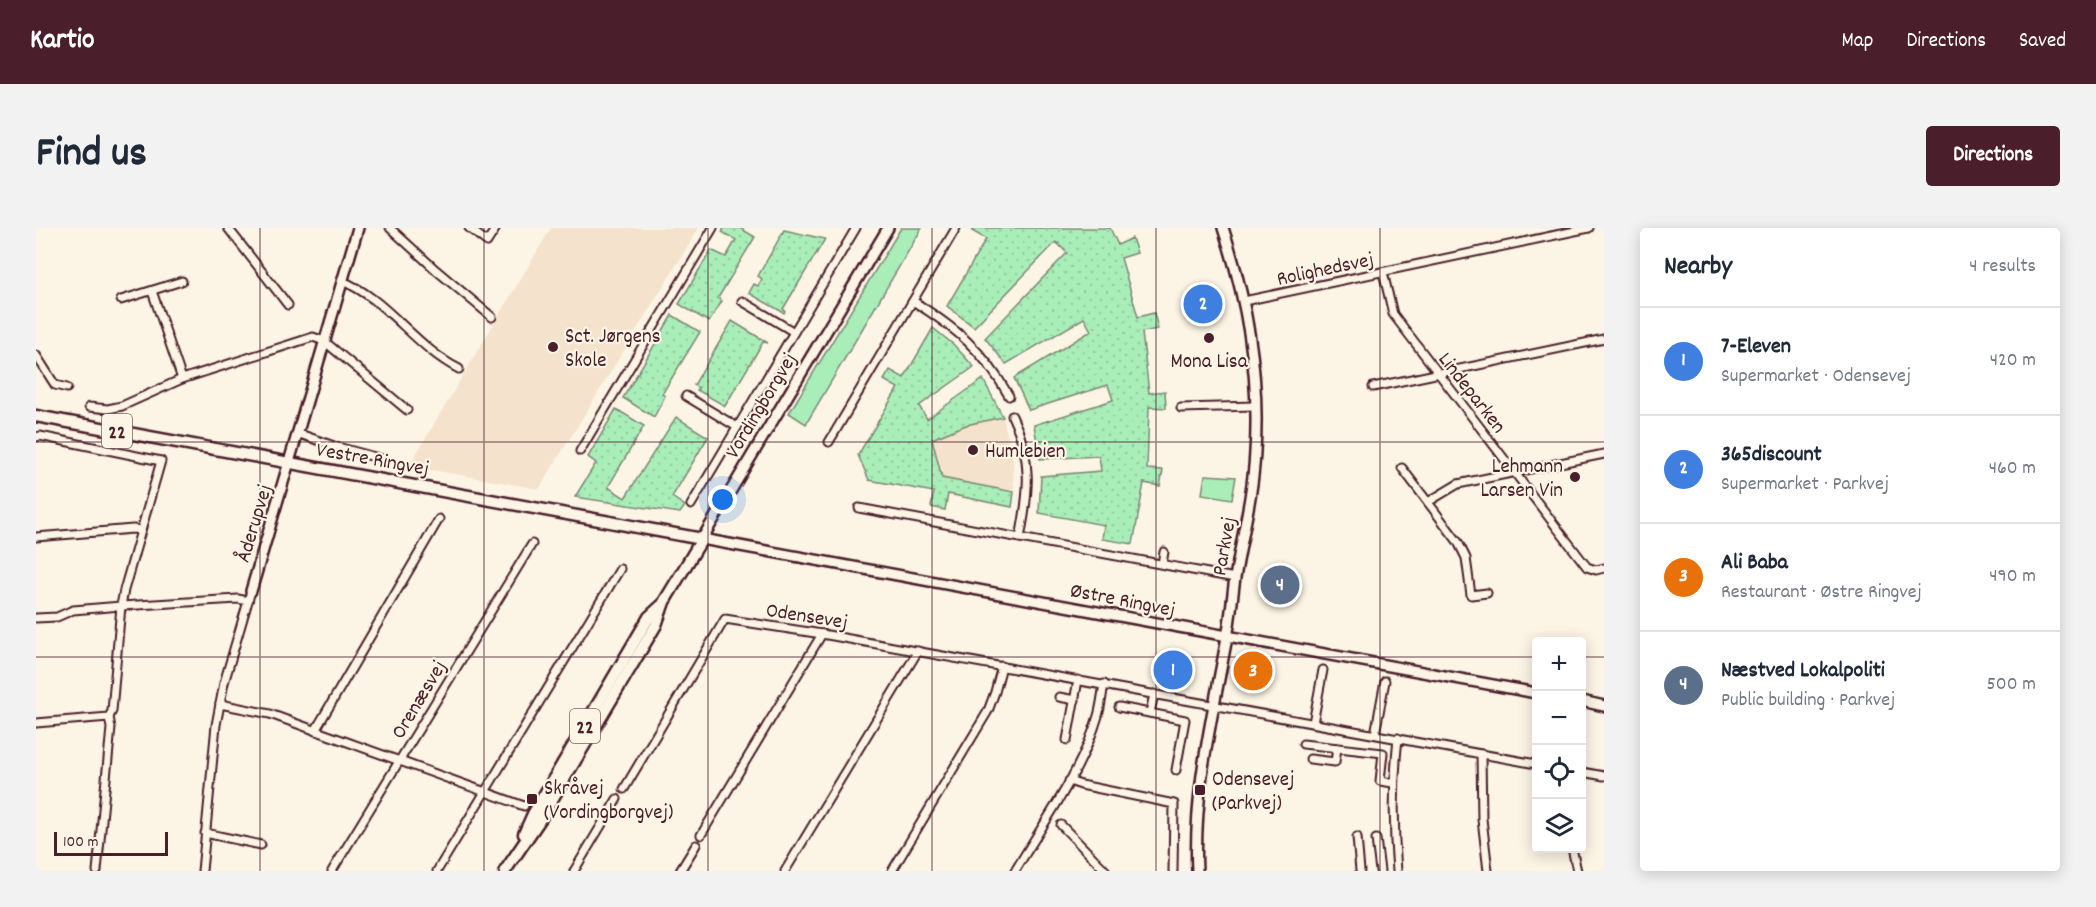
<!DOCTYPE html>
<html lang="en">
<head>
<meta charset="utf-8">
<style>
	body { margin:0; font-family:Dekko,sans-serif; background:#f2f2f3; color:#1f2937 }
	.controls { position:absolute; right:18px; bottom:18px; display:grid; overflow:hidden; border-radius:6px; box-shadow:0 3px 15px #0003 }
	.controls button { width:54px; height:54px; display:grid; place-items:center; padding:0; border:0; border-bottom:2px solid #e0e1e3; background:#fff; color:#1f2937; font:30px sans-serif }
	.scale { position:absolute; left:18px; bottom:15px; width:114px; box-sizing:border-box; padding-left:6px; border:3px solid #4a1f2b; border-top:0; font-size:16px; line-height:21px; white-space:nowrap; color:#4a1f2b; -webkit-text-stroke:4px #fcf5e5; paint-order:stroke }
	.you { position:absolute; left:687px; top:272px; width:21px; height:21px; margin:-15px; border:4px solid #fff; border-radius:50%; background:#1a73e8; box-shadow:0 0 0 9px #1a73e833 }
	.badge { display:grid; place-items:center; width:39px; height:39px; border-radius:50%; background:#4a1f2b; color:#fff; font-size:20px; font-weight:700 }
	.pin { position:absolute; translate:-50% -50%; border:3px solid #fff; box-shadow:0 2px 6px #0006 }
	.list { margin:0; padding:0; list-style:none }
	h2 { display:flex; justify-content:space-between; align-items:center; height:78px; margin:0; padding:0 24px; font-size:26px }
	h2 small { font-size:20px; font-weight:400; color:#747a83 }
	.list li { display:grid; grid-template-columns:39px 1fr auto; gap:18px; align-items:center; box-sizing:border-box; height:108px; padding:0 24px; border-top:2px solid #e0e1e3 }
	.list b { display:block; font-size:22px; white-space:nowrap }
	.list p { margin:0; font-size:20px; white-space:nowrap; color:#747a83 }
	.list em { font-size:20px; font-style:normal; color:#747a83 }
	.icon { flex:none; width:33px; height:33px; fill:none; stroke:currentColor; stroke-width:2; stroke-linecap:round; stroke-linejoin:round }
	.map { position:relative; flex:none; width:1568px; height:643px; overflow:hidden; border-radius:6px }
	header { display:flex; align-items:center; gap:36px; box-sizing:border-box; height:84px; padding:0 30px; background:#4a1f2b; color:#fff }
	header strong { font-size:28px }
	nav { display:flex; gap:33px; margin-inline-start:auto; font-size:21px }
	.intro { display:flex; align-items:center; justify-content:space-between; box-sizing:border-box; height:144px; padding:0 36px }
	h1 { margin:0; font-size:42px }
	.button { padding:15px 27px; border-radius:6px; background:#4a1f2b; color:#fff; font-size:21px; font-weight:700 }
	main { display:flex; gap:36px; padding:0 36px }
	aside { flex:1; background:#fff; border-radius:6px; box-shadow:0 3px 15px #0003 }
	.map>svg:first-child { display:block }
	.built { fill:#f4e2cc }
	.grass { fill:#a9eeb9; stroke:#7a8672; stroke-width:1.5 }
	.park { fill:url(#park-dots); stroke:#7a8672; stroke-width:1.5 }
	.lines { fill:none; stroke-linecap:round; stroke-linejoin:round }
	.minor-casing { stroke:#4a1f2b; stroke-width:11 }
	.tertiary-casing { stroke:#4a1f2b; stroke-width:14 }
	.primary-casing { stroke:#4a1f2b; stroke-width:15 }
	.minor { stroke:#fcf5e5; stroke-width:7 }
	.tertiary { stroke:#fcf5e5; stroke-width:9 }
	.primary { stroke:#fcf5e5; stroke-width:10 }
	.grid { fill:none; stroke:#4a1f2b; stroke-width:1.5; stroke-opacity:0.55 }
	.poi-dot { fill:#4a1f2b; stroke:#fcf5e5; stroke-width:2 }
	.labels { text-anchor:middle; stroke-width:4.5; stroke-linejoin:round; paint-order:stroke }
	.shield { fill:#fcf5e5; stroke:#7f5f63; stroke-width:1.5 }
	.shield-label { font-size:20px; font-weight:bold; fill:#4a1f2b }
	.street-label { font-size:21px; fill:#4a1f2b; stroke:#fcf5e5 }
	.poi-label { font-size:21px; fill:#4a1f2b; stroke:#fcf5e5; text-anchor:start }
</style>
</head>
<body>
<header>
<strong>Kartio</strong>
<nav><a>Map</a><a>Directions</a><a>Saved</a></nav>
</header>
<div class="intro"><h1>Find us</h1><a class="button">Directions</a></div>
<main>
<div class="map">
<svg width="1568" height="643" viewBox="0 0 1568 643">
	<defs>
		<pattern id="park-dots" width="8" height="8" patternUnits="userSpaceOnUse" patternTransform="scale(1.5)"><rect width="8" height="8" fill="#a9eeb9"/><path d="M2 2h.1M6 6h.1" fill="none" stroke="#93cc9f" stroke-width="1.8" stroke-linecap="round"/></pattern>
	</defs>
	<rect width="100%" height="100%" fill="#fcf5e5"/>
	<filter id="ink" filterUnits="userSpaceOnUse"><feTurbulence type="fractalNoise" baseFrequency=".0167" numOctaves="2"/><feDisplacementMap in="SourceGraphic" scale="12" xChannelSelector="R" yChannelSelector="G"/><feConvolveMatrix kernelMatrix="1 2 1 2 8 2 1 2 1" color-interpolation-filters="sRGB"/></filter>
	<g filter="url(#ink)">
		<g class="built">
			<path d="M515,0H663L503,261L373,238Z"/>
			<path d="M967,189L977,233L978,264L906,250L896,211L930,197Z"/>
		</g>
		<g class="grass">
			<path d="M865,0H886L770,196L753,185Z"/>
			<path d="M1169,247L1200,249L1196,271L1166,266Z"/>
		</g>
		<g class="park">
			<path d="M688,0H704L719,9L682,70L686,73L673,94L643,76L675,22L690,29L700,12L686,4Z"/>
			<path d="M938,0H1074L1082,17L1096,10L1101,25L1085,30L1102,89L1118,85L1122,101L1106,104L1113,165L1129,163L1130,180L1113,179L1111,241L1127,242L1124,258L1108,255L1097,316L1066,311L1068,297L1003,285L1005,248L1065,243L1063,228L1004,231L998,197L1077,172L1072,157L993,182L978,150L1055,103L1048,90L970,136L949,110L1031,25L1020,14L938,99L911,78L950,11L936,3Z"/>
			<path d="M748,2L789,11L747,81L749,83L748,85L713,65L718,56L722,58L726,51L722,48Z"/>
			<path d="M636,87L664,104L626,166L629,168L618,189L587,170Z"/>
			<path d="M696,93L732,115L727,114L689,178L661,162L662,160L658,157Z"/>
			<path d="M897,100L918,117L938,139L883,178L891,191L947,151L967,189L930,197L896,211L906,250L978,264L976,279L912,266L909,282L895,279L898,264L833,252L822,227L862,160L848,152L854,142L868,150Z"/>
			<path d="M580,181L608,198L572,259L589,270L640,189L672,209L636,269L649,278L644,285L539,269L560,235L552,229Z"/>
		</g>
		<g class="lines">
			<g class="minor-casing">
				<g id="minor">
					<path d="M192,0L252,77"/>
					<path d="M354,0L400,42L456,89"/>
					<path d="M433,0L451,14L460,0"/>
					<path d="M1347,44L1357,86L1551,339L1560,342L1568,340"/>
					<path d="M306,53C350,70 379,119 423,141"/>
					<path d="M116,63L146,151"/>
					<path d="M85,72L146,53"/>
					<path d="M706,73L758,104"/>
					<path d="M877,73C921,101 947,122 973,168"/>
					<path d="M1208,73L1553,0"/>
					<path d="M0,127L19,157L31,160"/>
					<path d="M1337,159L1568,111"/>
					<path d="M650,168L701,199"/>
					<path d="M53,179L72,181L86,178L146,151L277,109L288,113L371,182"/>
					<path d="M1145,180L1219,178"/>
					<path d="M976,188C997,230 993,265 984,310"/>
					<path d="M261,205L298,218L350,232"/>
					<path d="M0,209L4,208L125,233L88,362L85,378L76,483L73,489L75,500L61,643"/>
					<path d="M793,214L920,0"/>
					<path d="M544,223L677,0"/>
					<path d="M1366,240L1422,314L1430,330L1435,367L1451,365"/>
					<path d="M1392,274L1422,256L1568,226"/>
					<path d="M655,277L820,0"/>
					<path d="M823,280L1199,350"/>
					<path d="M0,309L97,301L105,302"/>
					<path d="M1126,336L1128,324"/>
					<path d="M0,390L21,389L37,382L85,378L202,371L212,373"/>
					<path d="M1023,469L1039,472"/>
					<path d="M184,476L234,486L488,578"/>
					<path d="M1083,479L1149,492L1140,542"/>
					<path d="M1114,485L1118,466"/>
					<path d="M0,495L73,489"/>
					<path d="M1277,495L1287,442"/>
					<path d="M279,503L403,291"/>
					<path d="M1339,506L1349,453"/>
					<path d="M1031,512L1042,452"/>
					<path d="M1267,516L1347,525L1344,553L1357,555"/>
					<path d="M1445,526L1446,591L1452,643"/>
					<path d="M1274,531L1299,534L1301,520"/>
					<path d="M1546,544L1568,548"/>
					<path d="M1033,553L1045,557L1138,576L1137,643"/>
					<path d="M588,561L689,391L786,406L1500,536"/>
					<path d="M1025,597L1070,643"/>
					<path d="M169,605L225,617"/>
					<path d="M665,607L786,406"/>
					<path d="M1321,609L1324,643"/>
					<path d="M1340,611L1344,643"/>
					<path d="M1536,620L1541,643"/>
					<path d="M166,643L180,497L188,455L215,363"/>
					<path d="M296,643L496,316"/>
					<path d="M401,643L584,341"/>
					<path d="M538,643L581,571"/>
					<path d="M644,643L660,617"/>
					<path d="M749,643L882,423"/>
					<path d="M856,643L952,483L959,464L966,438"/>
					<path d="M979,643C1008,594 1046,543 1062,488C1065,478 1066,467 1068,456"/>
					<path d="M1361,643C1357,598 1357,555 1362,510"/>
				</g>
			</g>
			<g class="tertiary-casing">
				<g id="tertiary">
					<path d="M852,0L666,311L1500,465"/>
					<path d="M215,363L322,0"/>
					<path d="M1546,473L1568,478"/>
					<path d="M1161,643C1157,563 1177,487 1191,409C1195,389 1196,370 1199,350C1206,308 1217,267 1219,224C1224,148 1211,72 1187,0"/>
				</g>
			</g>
			<g class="primary-casing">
				<g id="primary">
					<path d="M0,188L666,311L628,374L620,397L505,590L469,643"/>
					<path d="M488,606L497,586L613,389L625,378"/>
				</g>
			</g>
			<use href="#minor" class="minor"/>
			<use href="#tertiary" class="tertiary"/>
			<use href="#primary" class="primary"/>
		</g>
	</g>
	<path class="grid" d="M224,0V643M448,0V643M672,0V643M896,0V643M1120,0V643M1344,0V643M0,214H1568M0,429H1500M1546,429H1568"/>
	<g class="poi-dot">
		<circle cx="1173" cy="110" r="6"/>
		<circle cx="517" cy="119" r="6"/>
		<circle cx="937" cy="222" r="6"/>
		<circle cx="1539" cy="249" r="6"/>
		<rect x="1158" y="556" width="12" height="12" rx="3"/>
		<rect x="490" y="565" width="12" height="12" rx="3"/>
	</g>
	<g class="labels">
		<g class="shield">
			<rect x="66" y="186" width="30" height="34" rx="4.5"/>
			<rect x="534" y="481" width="30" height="34" rx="4.5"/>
		</g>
		<g class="shield-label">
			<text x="81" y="210">22</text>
			<text x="549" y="505">22</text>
		</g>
		<g class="street-label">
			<text transform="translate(1289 40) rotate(-12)" y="7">Rolighedsvej</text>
			<text transform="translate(1437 164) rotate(52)" y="7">Lindeparken</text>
			<text transform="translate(724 177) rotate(-59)" y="7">Vordingborgvej</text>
			<text transform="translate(337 230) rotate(10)" y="7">Vestre Ringvej</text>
			<text transform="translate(217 295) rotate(-73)" y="7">Åderupvej</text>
			<text transform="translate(1187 318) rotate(-80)" y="7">Parkvej</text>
			<text transform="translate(1087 371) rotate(11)" y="7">Østre Ringvej</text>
			<text transform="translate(771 387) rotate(9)" y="7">Odensevej</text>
			<text transform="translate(382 471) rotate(-59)" y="7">Orenæsvej</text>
		</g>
		<g class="poi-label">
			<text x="529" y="114">Sct. Jørgens<tspan x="529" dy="24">Skole</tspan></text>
			<text x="1173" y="139" text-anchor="middle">Mona Lisa</text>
			<text x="949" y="229">Humlebien</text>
			<text x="1527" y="244" text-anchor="end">Lehmann<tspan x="1527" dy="24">Larsen Vin</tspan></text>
			<text x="1176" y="557">Odensevej<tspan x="1176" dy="24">(Parkvej)</tspan></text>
			<text x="508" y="566">Skråvej<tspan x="508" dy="24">(Vordingborgvej)</tspan></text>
		</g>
	</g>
</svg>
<div class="controls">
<button>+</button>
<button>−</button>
<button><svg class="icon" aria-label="locate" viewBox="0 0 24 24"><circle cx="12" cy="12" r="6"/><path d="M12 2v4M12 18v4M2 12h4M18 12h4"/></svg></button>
<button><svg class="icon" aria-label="layers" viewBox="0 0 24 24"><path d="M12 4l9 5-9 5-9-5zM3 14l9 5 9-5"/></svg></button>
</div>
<div class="scale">100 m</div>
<div class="you"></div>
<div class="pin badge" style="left:1137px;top:442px;background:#3f7fe0">1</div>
<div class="pin badge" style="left:1167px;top:76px;background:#3f7fe0">2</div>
<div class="pin badge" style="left:1217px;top:443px;background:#e8710a">3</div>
<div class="pin badge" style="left:1244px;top:357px;background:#5c6f8a">4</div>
</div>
<aside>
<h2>Nearby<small>4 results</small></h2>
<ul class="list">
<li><span class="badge" style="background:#3f7fe0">1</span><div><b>7-Eleven</b><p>Supermarket · Odensevej</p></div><em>420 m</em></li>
<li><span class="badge" style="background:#3f7fe0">2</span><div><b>365discount</b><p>Supermarket · Parkvej</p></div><em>460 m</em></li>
<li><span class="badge" style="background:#e8710a">3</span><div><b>Ali Baba</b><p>Restaurant · Østre Ringvej</p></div><em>490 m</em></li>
<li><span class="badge" style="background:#5c6f8a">4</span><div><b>Næstved Lokalpoliti</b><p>Public building · Parkvej</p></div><em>500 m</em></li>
</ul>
</aside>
</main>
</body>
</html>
